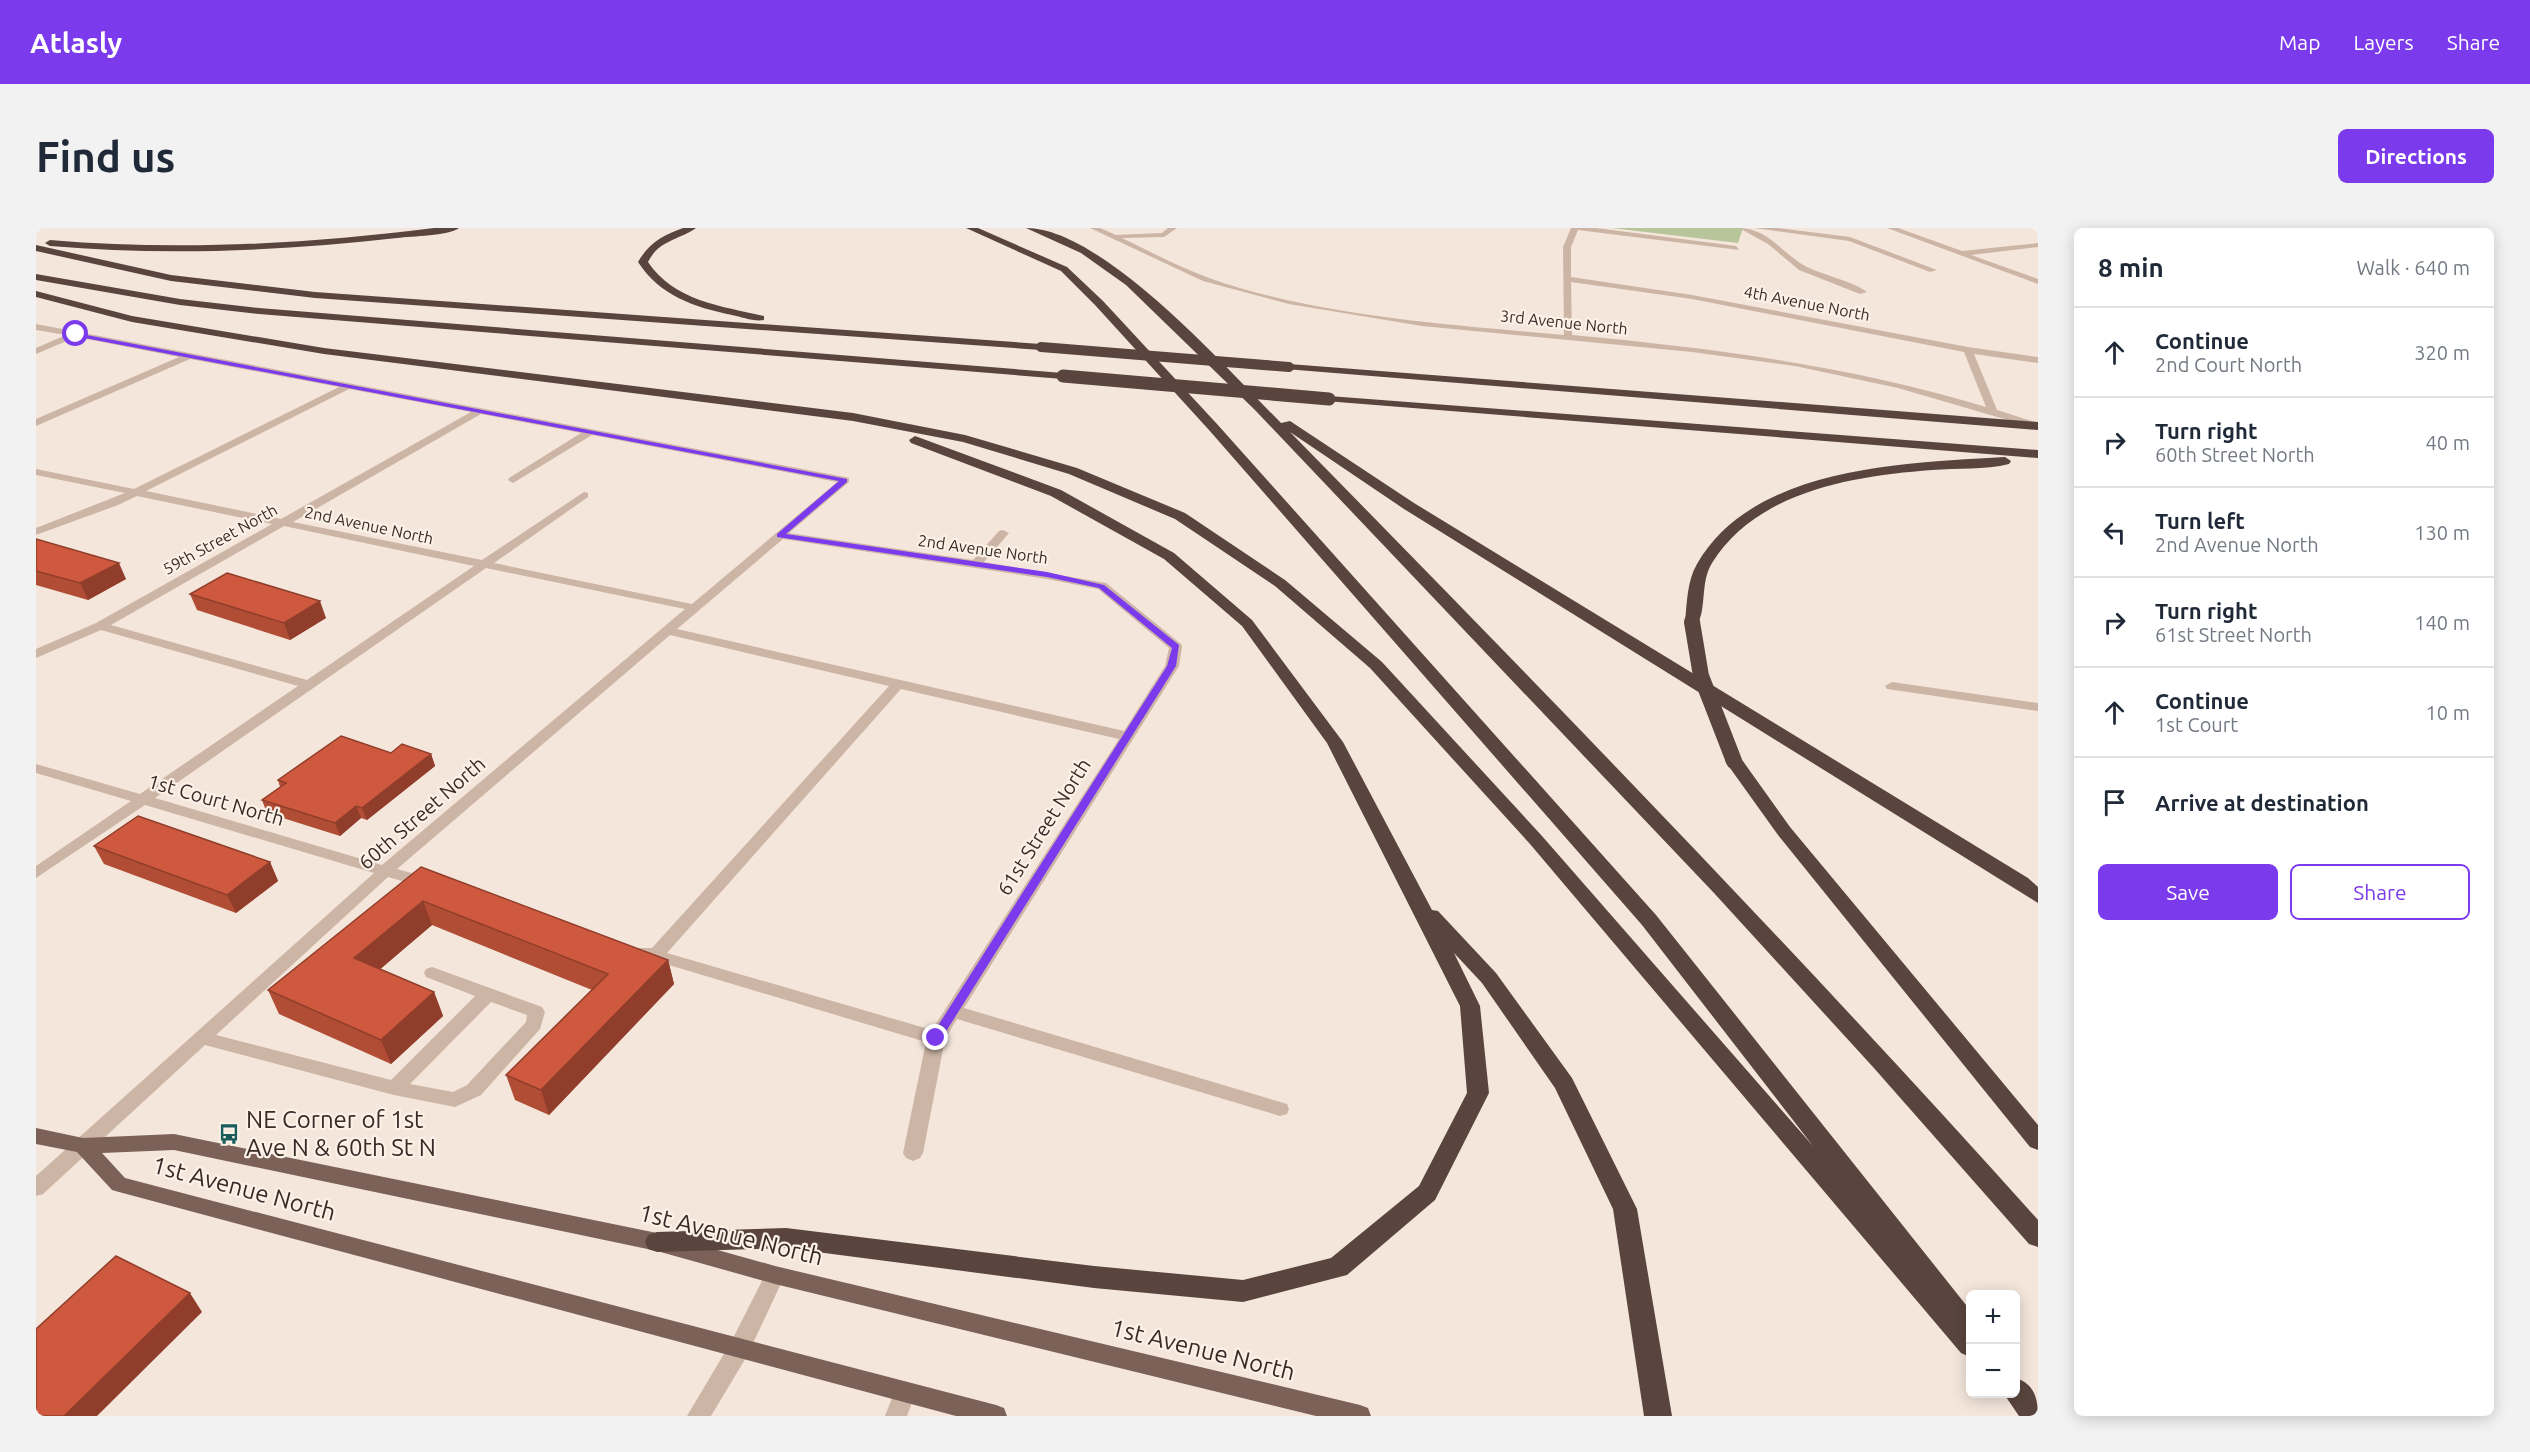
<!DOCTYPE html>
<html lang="en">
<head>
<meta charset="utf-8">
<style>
	body { margin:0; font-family:Ubuntu,sans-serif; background:#f2f2f3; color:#1f2937 }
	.controls { position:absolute; right:18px; bottom:18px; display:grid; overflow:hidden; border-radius:9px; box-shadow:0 3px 15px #0003 }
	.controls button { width:54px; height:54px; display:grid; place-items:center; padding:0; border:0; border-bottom:2px solid #e0e1e3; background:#fff; color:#1f2937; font:30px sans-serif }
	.stop { position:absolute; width:18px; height:18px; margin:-14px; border:4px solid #7c3aed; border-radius:50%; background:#fff }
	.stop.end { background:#7c3aed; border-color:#fff; box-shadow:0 2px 6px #0008 }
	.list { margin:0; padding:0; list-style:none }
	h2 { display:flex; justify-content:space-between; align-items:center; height:78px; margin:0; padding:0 24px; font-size:26px }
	h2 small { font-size:20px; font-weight:400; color:#747a83 }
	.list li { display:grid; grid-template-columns:39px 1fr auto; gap:18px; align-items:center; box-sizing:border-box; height:90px; padding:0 24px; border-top:2px solid #e0e1e3 }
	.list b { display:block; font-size:22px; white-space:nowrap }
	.list p { margin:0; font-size:20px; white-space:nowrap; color:#747a83 }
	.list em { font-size:20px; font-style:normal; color:#747a83 }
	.actions { display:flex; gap:12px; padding:18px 24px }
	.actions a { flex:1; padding:14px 0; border:2px solid #7c3aed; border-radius:9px; text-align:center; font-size:21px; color:#7c3aed }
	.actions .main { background:#7c3aed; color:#fff }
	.icon { flex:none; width:33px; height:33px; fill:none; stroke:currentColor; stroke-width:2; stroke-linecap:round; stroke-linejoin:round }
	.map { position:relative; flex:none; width:2002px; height:1188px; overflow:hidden; border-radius:9px }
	header { display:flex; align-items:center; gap:36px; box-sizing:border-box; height:84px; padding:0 30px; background:#7c3aed; color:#fff }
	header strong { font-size:28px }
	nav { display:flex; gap:33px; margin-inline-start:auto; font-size:21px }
	.intro { display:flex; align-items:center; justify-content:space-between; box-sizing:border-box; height:144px; padding:0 36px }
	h1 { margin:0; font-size:42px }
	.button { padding:15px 27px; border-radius:9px; background:#7c3aed; color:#fff; font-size:21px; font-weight:700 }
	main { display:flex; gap:36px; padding:0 36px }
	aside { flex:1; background:#fff; border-radius:9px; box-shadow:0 3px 15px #0003 }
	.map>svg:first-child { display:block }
	.green { fill:#b8c499 }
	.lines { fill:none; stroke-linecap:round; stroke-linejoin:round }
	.minor { fill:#cdb5a6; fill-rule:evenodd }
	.major { fill:#7b6157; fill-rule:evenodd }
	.highway { fill:#59453e; fill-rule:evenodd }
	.highway-bridge-far2 { stroke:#59453e; stroke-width:10 }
	.highway-bridge-far1 { stroke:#59453e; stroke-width:13 }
	.highway-bridge { stroke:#59453e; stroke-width:16 }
	.wall { fill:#b14d35 }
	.shaded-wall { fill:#903e2b }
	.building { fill:#ce593e; stroke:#903e2b; stroke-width:1.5 }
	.route { fill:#7c3aed }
	.labels { text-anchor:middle; stroke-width:4.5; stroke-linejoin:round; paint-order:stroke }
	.far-street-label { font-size:16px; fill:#382b27; stroke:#fbf1e7 }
	.street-label { font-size:20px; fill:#382b27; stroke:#fbf1e7 }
	.near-poi-label { font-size:24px; fill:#382b27; stroke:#fbf1e7; text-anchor:start }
	.near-street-label { font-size:24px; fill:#382b27; stroke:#fbf1e7 }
</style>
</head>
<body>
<header>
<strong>Atlasly</strong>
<nav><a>Map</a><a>Layers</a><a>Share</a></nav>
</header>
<div class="intro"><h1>Find us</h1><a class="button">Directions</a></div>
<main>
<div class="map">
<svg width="2002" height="1188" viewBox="0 0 2002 1188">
	<rect width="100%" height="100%" fill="#f4e6db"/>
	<path class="green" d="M1576,0H1707L1702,15Z"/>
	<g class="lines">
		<g class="minor">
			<path d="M1054,0H1064L1080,7L1126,5L1132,0H1141L1128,9L1086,10C1115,24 1143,39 1173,50C1280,88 1415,97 1528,107L1527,19L1535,0H1560L1700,18L1703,22L1542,2L1535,19V49L1656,67L1932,119L2002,129V135L1938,126L1961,182L2002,195V201L1862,160L1759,138L1656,124L1386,98L1253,76L1167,53ZM1535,54L1656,71L1928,124L1950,179C1815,138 1677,120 1536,107Z"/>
			<path d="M1703,0C1733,0 1747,27 1771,39C1790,48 1814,52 1831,64L1824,66L1763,42L1732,16Z"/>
			<path d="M1718,0H1741L1814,9L1901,42L1894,44L1813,13Z"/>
			<path d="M1851,0H1862L1926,23L2002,15V19L1935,27L2002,51V56Z"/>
			<path d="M0,96L809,249L813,250V254L753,305L937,332L963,303L967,302L973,305L948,334L1070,355L1145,416L1146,419L1143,438L928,780L1251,876L1253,881L1251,886L1244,888L921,791L909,811L887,925L884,930L877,933L870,930L867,925L890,814L603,728L601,724L603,720H616L853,458L634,407L361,641L397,651L399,655L397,659L391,660L352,649L180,807L355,852L439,768L390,749L388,745L390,741L396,739L506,779L509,784L504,801L445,867L419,879L358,867L169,817L7,966L0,968V948L338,645L109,577L0,650V638L95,573L0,545V536L104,566L262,458L65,402L0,430V421L60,395L236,296L101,268L82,277L0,307V300L89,265L0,247V241L98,261L303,159L154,131L0,198V191L143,129L40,109L0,126V120L30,107L0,102ZM313,161L435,184L245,291L110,263ZM445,186L545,205L473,250L472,252L477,255L556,207L801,254L656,376L458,335L552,269V265L548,264L446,332L257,294ZM248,298L438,338L271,452L75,397ZM747,311L1011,351L1062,361L1133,420L1129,438L1088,503L641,401ZM450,340L649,381L346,637L119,570ZM865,461L1083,511L896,802L631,725ZM455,774L491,787L490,794L431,857L417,864L374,856Z"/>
			<path d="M1856,454L2002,475V483L1851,461L1849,458Z"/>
			<path d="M739,1038L746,1041L749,1047L711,1128L675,1188H651L695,1114L732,1041Z"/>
			<path d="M869,1154L877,1157L880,1164L871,1188H849L861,1157Z"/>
		</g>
		<path class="major" d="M0,900L47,910L138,906L621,1005L739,1038L1324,1177L1332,1180L1335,1188H1280L739,1056L621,1023L138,922L66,925L89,950L960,1177L968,1180L971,1188H920L83,964L76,962L41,924L0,916Z"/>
		<g class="highway">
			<path d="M398,0H423C412,8 376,8 361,10C245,23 130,28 14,18L9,15L14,12C143,23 270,16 398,0Z"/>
			<path d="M647,0H660C643,12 623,12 612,34C638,73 685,78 728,88V92C718,94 706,89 696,87C658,79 624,68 602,34C613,15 627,7 647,0Z"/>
			<path d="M930,0H942L1031,39L1067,73L1181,196L1620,687L1934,1082V1129L1925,1125L1494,616L1334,440L1239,358L1139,291L1033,246L927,214L817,193L288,126L96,94L0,69V63L96,88L288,120L817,185L929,207L1041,240L1149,285L1249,352L1346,434L1506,608L1777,918L1606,697L1173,202L1059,77L1025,43Z"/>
			<path d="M990,0C1067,0 1191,141 1245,195L1254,193L1378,275L1992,650L2002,659V675L1368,281L1254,204C1507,462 1760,722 2002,992V1019L1993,1016L1837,839L1678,665L1219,182L1090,57L1045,25Z"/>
			<path d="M0,17L135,47L279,64L1005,116L1010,119L1005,122L279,70L135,53L0,23Z"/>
			<path d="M0,46L144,71L223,80L1027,145L1033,148L1027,151L223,86L144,77L0,52Z"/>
			<path d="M1253,136L2002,194V202L1249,141V137Z"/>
			<path d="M1293,168L2002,222V230L1289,173V169Z"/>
			<path d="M879,208L1025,262L1138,325L1216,392L1307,514L1396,682L1402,683L1460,745L1536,850L1601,981L1636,1188H1608L1577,981L1519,860L1446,755L1418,725L1444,778L1453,865L1399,972L1311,1047L1207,1074L1058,1060L750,1020L621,1024L612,1021L609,1014L612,1007L621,1004L750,1000L1058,1038L1207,1052L1295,1030L1383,958L1431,865L1424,778L1291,515L1206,398L1128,331L1015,268L875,215L873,212Z"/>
			<path d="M1969,229L1975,233L1973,236C1949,242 1921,240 1896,242C1817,248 1721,263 1676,335C1664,354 1671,381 1661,397H1651L1649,394C1651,375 1651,353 1661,336C1717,238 1869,235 1969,229Z"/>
			<path d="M1698,528L1704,529L1754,599L2002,897V922L1994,919L1742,607L1689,533Z"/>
			<path d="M1980,1150C1998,1156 2002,1170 2002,1188H1983L1968,1166H1980Z"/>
		</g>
		<path class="highway-bridge-far2" d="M1005,119L1253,139"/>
		<path class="highway-bridge-far1" d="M1027,148L1293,171"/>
		<path class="highway-bridge" d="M1656,394L1665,448L1698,533"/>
	</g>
	<g class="wall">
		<path d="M0,311L90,351L52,372L0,357Z"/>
		<path d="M154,366L290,390L254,412L161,382Z"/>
		<path d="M355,525L395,526L399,538L331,592L325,590L304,608L231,585L226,572L244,559L242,552Z"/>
		<path d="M58,618L234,634L242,653L200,685L68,636Z"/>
		<path d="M385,639L632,732L638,756L513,887L479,872L470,847L556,762L396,697L344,741L398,764L407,788L355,836L243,786L232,762Z"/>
	</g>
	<g class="shaded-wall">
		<path d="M83,335L90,351L52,372L44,355Z"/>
		<path d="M284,373L290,390L254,412L248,395Z"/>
		<path d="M395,526L399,538L331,592L326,580Z"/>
		<path d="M320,578L325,590L304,608L299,595Z"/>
		<path d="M234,634L242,653L200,685L191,667Z"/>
		<path d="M387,673L396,697L328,755L318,730Z"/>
		<path d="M632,732L638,756L513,887L505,862Z"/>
		<path d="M398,764L407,788L355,836L345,812Z"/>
		<path d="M154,1065L166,1084L61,1188H28Z"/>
	</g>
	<g class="building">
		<path d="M0,311L83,335L44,355L0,343Z"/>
		<path d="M191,345L284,373L248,395L154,366Z"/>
		<path d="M305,508L355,525L366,516L395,526L326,580L320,578L299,595L226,572L250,555L242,552Z"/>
		<path d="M102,588L234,634L191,667L58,618Z"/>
		<path d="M385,639L632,732L505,862L470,847L572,746L387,673L318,730L398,764L345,812L232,762Z"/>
		<path d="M80,1028L154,1065L28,1188H0V1101Z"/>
	</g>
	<path class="route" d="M40,105L811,251V254L750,306L1011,344L1068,357L1143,417L1140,438L904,813H896V807L1131,438L1136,420L1063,360L1011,349L741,309V306L803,253L38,108Z"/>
	<defs>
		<g id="bus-bare" transform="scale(1.62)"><path d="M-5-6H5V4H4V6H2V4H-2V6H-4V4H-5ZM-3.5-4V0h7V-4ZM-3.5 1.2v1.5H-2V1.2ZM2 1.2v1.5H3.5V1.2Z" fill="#1a5c5c" stroke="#fbf1e7" stroke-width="2.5" paint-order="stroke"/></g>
	</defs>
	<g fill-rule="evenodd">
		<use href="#bus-bare" x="193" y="906"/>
	</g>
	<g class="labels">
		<g class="far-street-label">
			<text transform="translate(1771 75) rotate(11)" y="6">4th Avenue North</text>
			<text transform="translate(1528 94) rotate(6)" y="6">3rd Avenue North</text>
			<text transform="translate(333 297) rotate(12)" y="6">2nd Avenue North</text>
			<text transform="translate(184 311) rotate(-29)" y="6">59th Street North</text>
			<text transform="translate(947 321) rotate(8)" y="6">2nd Avenue North</text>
		</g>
		<g class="street-label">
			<text transform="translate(180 572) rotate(16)" y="7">1st Court North</text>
			<text transform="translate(386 585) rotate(-41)" y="7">60th Street North</text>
			<text transform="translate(1008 599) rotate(-58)" y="7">61st Street North</text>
		</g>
		<g class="near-poi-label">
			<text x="210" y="900">NE Corner of 1st<tspan x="210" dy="28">Ave N &amp; 60th St N</tspan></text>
		</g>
		<g class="near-street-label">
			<text transform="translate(208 961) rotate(15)" y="8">1st Avenue North</text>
			<text transform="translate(695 1007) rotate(14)" y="8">1st Avenue North</text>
			<text transform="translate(1167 1122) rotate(14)" y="8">1st Avenue North</text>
		</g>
	</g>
</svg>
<div class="controls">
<button>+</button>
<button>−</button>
</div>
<div class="stop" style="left:40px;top:106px"></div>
<div class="stop end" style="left:900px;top:810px"></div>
</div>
<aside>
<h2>8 min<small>Walk · 640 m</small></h2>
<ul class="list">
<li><svg class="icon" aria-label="ahead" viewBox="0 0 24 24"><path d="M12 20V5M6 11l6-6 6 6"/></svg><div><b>Continue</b><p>2nd Court North</p></div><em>320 m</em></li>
<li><svg class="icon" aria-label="right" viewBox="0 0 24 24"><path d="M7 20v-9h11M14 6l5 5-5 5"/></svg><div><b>Turn right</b><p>60th Street North</p></div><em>40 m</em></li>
<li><svg class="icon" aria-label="left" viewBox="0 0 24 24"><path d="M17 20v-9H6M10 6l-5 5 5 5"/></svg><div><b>Turn left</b><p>2nd Avenue North</p></div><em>130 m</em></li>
<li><svg class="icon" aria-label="right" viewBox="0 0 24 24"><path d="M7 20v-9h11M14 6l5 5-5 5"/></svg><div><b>Turn right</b><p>61st Street North</p></div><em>140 m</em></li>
<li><svg class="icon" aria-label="ahead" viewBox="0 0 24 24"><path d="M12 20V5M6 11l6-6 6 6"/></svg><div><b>Continue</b><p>1st Court</p></div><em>10 m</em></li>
<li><svg class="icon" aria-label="arrive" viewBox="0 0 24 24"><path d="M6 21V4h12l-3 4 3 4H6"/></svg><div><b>Arrive at destination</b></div></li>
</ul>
<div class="actions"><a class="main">Save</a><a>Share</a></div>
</aside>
</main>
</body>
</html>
